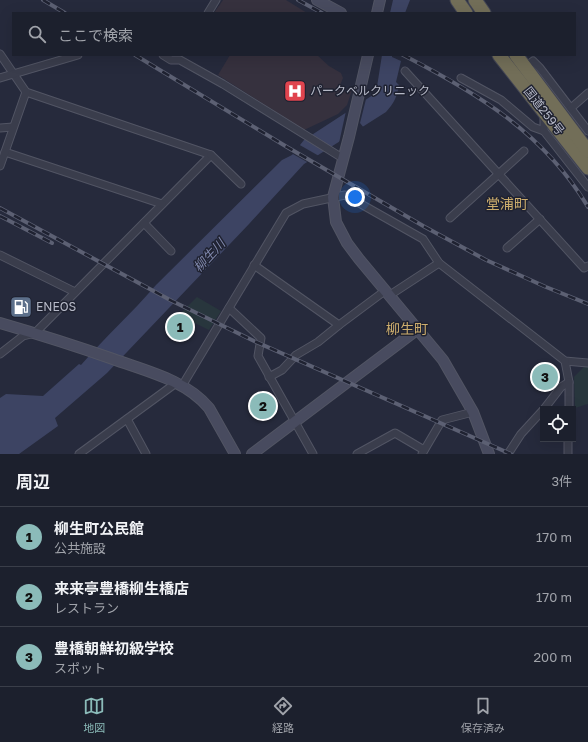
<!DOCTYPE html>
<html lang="ja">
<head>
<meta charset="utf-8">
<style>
	body { margin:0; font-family:"Golos Text","Noto Sans JP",sans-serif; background:#292d39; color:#f1f3f6 }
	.controls { position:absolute; right:12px; bottom:12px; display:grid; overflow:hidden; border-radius:0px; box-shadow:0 4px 16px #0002 }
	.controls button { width:36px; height:36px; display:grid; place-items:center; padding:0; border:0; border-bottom:1px solid #3a3e49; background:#1c202d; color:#f1f3f6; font:20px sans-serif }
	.you { position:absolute; left:355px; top:197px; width:14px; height:14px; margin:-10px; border:3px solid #fff; border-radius:50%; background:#1a73e8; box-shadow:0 0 0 6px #1a73e833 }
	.badge { display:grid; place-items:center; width:26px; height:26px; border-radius:50%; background:#8bbbb9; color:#111; font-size:13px; font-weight:700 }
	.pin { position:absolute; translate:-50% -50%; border:2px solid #fff; box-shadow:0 1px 4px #0006 }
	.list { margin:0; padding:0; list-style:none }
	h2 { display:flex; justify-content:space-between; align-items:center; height:52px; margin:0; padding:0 16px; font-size:17px }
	h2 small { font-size:13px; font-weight:400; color:#a0a3aa }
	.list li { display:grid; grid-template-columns:26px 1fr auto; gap:12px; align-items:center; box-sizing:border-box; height:60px; padding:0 16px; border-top:1px solid #3a3e49 }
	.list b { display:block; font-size:15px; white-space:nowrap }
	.list p { margin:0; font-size:13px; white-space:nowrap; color:#a0a3aa }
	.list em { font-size:13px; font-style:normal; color:#a0a3aa }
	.icon { flex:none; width:22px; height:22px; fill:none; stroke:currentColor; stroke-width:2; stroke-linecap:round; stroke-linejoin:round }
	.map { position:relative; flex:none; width:588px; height:454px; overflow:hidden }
	.search { position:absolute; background:#1c202d; box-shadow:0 4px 16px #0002; left:12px; right:12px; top:12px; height:44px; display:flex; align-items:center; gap:10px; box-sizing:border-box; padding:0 14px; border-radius:0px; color:#a0a3aa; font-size:15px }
	.sheet { height:232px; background:#1c202d }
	nav { display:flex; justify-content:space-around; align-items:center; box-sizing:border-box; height:56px; border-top:1px solid #3a3e49; background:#1c202d; font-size:11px; color:#a0a3aa }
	nav a { display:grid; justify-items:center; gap:2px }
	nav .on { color:#8bbbb9 }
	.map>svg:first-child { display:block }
	.medical { fill:#36313e }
	.green { fill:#28363d }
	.water { fill:#3d4463 }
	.pier { fill:#262a3c }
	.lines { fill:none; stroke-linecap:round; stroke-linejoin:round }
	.street-casing { stroke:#525564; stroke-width:9 }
	.secondary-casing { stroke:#525564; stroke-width:12 }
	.highway-casing { stroke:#424554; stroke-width:15 }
	.street { stroke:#3a3d4c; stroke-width:7 }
	.secondary { stroke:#484b5f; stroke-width:10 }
	.highway { stroke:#726e58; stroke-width:13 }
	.rail-casing { stroke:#5c6073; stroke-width:4 }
	.rail { stroke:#1f2231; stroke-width:2.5; stroke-dasharray:8; stroke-linecap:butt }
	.labels { text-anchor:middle; stroke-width:3; stroke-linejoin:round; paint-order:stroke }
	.poi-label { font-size:12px; fill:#b6b9c7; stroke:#1f2231; text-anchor:start }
	.street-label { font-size:12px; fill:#b6b9c7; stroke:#1f2231 }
	.water-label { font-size:13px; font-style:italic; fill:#8088ac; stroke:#1f2231 }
	.quarter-label { font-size:14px; fill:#ccad6d; stroke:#1f2231 }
</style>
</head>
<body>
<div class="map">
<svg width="588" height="454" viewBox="0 0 588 454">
	<rect width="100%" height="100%" fill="#262a3c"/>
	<g class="medical">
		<path d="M223,0H286L307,13H214Z"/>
		<path d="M230,55H318V56L329,66L341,73L343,78L339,88L348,93L351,89L352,90L347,105L338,114L304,130L218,75Z"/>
	</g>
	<g class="green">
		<path d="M197,297L221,311L209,330L179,315Z"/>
		<path d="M585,366L588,367V404L575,408L574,377Z"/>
	</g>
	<g class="water">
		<path d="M393,0H410L405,13H390Z"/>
		<path d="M382,55H392V57L401,61L396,82L399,85C397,97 394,103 386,112L304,164L249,224L107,373L55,418L58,426L19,454H0V398L6,394L43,396L79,364L81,365C105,337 132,313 156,285L282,160L292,155L304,140L376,93Z"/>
	</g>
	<g class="pier">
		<path d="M366,99L360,123L364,128L339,143L346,111Z"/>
		<path d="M298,144L319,156L309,163L291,153Z"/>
	</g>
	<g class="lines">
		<g class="street-casing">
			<g id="street">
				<path d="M208,13L216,0"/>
				<path d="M0,54L26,92L211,155L35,333L23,336L0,354"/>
				<path d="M163,55L171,60H180L223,84L344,159"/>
				<path d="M525,67L533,61L540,68L588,131"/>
				<path d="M405,71L584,268L588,266"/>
				<path d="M0,78L78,55"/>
				<path d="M461,78L501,100L533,127L544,131"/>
				<path d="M571,108L588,93"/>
				<path d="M544,114V131L588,187"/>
				<path d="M0,128L13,127"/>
				<path d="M5,152L162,204"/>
				<path d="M211,155L241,184"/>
				<path d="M0,166L26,92"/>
				<path d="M450,218L524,151"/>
				<path d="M144,223L171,251"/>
				<path d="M507,248L540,219"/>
				<path d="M0,255L75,292"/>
				<path d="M254,265L339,325"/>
				<path d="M390,295L439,263"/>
				<path d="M229,308L261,338L258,356L313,454"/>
				<path d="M269,377L282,370L296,355L318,342L339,325L386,290"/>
				<path d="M182,386L286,213L303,204L345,195L423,239L439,263L565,361L588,363"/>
				<path d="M544,409L561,387L569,382L565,361"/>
				<path d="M569,409V382"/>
				<path d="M127,419L146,454"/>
				<path d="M79,454L176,383"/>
				<path d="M357,454L395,433L424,450"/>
				<path d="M422,454L442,420L473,412"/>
				<path d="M508,454L521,434L543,410"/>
				<path d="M568,454V439"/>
			</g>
		</g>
		<g class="secondary-casing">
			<g id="secondary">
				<path d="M317,0L341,13"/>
				<path d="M377,13L380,0"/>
				<path d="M368,55L349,137L333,197L336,222L347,243L359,259L443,360L473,412L489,454"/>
				<path d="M0,323C38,334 76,346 113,359C146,371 186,380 209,408L235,454"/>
				<path d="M252,454L418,329"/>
			</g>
		</g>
		<g class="highway-casing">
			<g id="highway">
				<path d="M457,0L466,13"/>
				<path d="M475,0L484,13"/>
				<path d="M499,55L588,168"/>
				<path d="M516,55L588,151"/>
			</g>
		</g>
		<use href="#street" class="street"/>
		<use href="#secondary" class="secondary"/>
		<use href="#highway" class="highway"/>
		<g class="rail-casing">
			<g id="rail">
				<path d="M43,0L65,13"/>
				<path d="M298,0L322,13"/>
				<path d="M135,55L287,147L425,227L486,260L546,287L588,304"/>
				<path d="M403,55C477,93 544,133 588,207"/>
				<path d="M0,208L172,301L254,341L511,454"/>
				<path d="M0,216L52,243"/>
			</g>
		</g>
		<use href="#rail" class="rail"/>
	</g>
	<defs>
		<g id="hospital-square" transform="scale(1.15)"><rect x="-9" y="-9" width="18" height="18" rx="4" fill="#e0444e" stroke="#1f2231"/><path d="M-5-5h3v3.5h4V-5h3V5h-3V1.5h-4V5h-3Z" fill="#fff"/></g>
		<g id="fuel-square" transform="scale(1.15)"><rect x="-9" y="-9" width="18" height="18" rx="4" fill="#5c6f8a" stroke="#1f2231"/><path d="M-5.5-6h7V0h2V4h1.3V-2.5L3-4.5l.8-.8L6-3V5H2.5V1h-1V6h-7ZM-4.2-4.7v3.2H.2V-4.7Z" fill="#fff"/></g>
	</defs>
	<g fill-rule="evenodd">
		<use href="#hospital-square" x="295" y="91"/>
		<use href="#fuel-square" x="21" y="307"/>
	</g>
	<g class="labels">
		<g class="poi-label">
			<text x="310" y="95">パークベルクリニック</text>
			<text x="36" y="311">ENEOS</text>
		</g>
		<g class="street-label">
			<text transform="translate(544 111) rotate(52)" y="4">国道259号</text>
		</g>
		<g class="water-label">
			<text transform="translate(209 255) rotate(-47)" y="5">柳生川</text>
		</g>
		<g class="quarter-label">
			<text x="507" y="209">堂浦町</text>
			<text x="407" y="334">柳生町</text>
		</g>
	</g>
</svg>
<div class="controls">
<button><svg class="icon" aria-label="locate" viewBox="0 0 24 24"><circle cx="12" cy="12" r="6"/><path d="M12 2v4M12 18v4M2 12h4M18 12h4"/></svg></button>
</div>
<div class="you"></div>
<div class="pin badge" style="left:180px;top:327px">1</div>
<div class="pin badge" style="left:263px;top:406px">2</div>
<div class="pin badge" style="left:545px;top:377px">3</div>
<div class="search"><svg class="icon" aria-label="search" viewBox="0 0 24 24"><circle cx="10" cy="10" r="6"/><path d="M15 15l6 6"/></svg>ここで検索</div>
</div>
<section class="sheet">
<h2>周辺<small>3件</small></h2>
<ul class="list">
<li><span class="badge">1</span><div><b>柳生町公民館</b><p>公共施設</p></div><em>170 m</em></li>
<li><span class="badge">2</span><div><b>来来亭豊橋柳生橋店</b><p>レストラン</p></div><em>170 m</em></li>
<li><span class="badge">3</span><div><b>豊橋朝鮮初級学校</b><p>スポット</p></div><em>200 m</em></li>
</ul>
</section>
<nav>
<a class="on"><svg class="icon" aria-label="map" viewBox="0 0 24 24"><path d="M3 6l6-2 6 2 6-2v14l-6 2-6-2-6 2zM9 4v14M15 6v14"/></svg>地図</a>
<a><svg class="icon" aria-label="directions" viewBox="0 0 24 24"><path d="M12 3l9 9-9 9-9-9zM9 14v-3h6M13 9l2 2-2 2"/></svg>経路</a>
<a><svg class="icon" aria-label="saved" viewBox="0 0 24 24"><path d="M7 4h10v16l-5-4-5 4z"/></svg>保存済み</a>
</nav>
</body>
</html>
